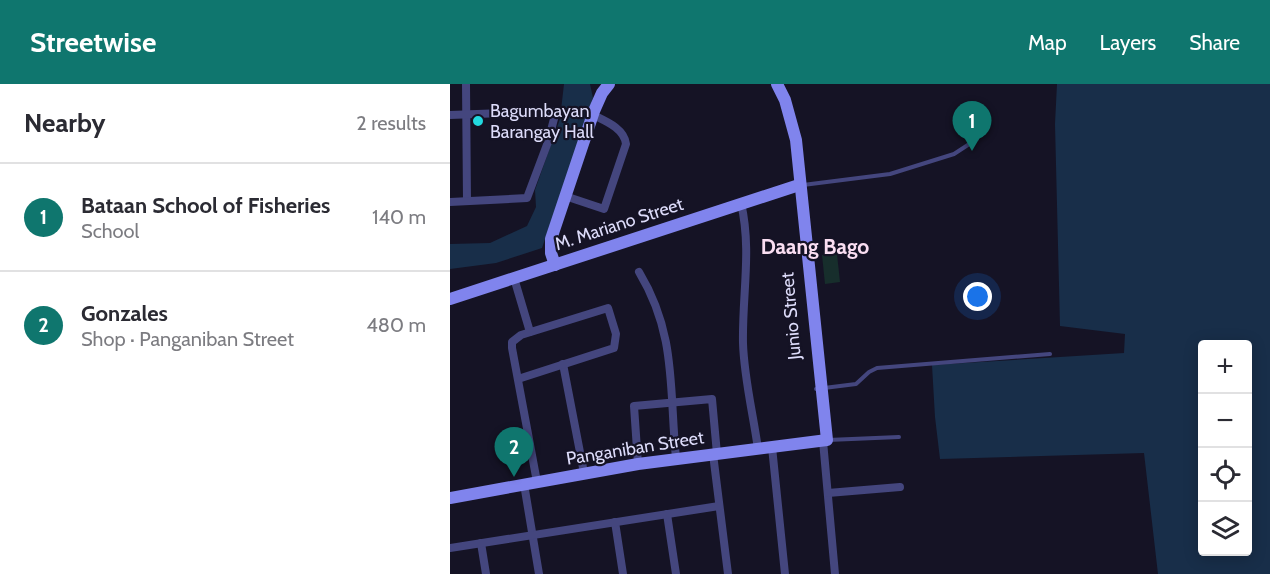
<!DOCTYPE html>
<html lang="en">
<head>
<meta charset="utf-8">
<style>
	body { margin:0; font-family:Cabin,sans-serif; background:#f7f7f7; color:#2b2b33 }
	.controls { position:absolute; right:18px; bottom:18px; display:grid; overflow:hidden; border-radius:6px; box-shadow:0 3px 15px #0003 }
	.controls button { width:54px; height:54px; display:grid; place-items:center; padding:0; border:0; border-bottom:2px solid #e1e1e2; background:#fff; color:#2b2b33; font:30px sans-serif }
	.you { position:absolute; left:528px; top:213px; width:21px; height:21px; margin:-15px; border:4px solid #fff; border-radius:50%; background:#1a73e8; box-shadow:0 0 0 9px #1a73e833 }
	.badge { display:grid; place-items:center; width:39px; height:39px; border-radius:50%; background:#0f766e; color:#fff; font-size:20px; font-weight:700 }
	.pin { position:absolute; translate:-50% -50px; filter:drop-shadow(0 2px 3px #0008) }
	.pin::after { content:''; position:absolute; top:32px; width:21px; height:18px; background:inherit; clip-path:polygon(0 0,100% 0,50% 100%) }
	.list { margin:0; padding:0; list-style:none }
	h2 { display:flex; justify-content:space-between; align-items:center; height:78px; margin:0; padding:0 24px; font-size:26px }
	h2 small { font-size:20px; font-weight:400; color:#7c7c81 }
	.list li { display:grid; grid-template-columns:39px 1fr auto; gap:18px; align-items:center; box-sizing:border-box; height:108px; padding:0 24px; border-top:2px solid #e1e1e2 }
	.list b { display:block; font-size:22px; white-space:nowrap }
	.list p { margin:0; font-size:20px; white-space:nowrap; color:#7c7c81 }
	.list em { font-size:20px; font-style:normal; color:#7c7c81 }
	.icon { flex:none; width:33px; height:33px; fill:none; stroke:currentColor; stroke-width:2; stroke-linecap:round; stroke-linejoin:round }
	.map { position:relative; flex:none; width:820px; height:490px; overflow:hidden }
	header { display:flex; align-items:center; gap:36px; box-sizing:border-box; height:84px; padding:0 30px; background:#0f766e; color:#fff }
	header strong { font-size:28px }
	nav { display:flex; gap:33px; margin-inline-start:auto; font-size:21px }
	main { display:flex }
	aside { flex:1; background:#fff }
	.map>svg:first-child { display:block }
	.green { fill:#172e2c }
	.water { fill:#182e49; fill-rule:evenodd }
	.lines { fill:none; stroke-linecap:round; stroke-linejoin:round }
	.lane { stroke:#44467e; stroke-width:4 }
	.street { stroke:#44467e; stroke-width:8 }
	.secondary { stroke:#8084ed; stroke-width:12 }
	.poi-dot { fill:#22d9e0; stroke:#151325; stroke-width:2 }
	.labels { text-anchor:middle; stroke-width:4.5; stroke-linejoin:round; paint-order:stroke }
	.poi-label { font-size:18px; fill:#dddcfa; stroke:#151325; text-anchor:start }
	.street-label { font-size:18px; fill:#dddcfa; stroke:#151325 }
	.quarter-label { font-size:21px; font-weight:bold; fill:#fadef2; stroke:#151325 }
</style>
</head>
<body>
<header>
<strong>Streetwise</strong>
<nav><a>Map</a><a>Layers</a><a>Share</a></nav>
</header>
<main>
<aside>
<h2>Nearby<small>2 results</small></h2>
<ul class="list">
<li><span class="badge">1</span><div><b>Bataan School of Fisheries</b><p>School</p></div><em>140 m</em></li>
<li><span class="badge">2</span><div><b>Gonzales</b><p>Shop · Panganiban Street</p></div><em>480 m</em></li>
</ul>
</aside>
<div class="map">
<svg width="820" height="490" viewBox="0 0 820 490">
	<rect width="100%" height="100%" fill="#151325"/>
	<path class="green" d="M387,170L390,198L375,200L372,171Z"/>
	<g class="water">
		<path d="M114,0H140L143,14L92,164L46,179L0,185V160L40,159L77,142L86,123L85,106L110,35Z"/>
		<path d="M607,0H820V490H708L694,369L490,375L485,333L482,281L674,269L675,250L610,242L605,40ZM752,260H798V468H752Z"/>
	</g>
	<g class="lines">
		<g class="lane">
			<path d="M353,101L440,90L504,70L527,55"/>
			<path d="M366,305L406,300L419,288L427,284L600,270"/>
			<path d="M378,356L449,353"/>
		</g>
		<g class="street">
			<path d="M16,0L17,117"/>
			<path d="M0,31L106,27L98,58L77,114L0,118"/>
			<path d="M115,112L154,125L176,60C174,44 155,37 143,31"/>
			<path d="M291,119C302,166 292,211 293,259C294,294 303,329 308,365"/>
			<path d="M189,188C227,251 219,305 226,374"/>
			<path d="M64,194L80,248"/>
			<path d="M113,280L134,389"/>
			<path d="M68,295L164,264L166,250L158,224L71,251L62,258V264L87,398"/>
			<path d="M373,357L385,490"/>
			<path d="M322,363L335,490"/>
			<path d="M263,370L278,490"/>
			<path d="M188,380L184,322L262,315L267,370"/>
			<path d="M74,400L89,490"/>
			<path d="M378,409L450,403"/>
			<path d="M217,430L226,490"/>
			<path d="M165,438L173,490"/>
			<path d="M31,459L36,490"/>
			<path d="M0,464L269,422"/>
		</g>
		<g class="secondary">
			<path d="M105,181L101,169V155L144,27L152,9L159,0"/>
			<path d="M0,215L349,101"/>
			<path d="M0,414L188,380L377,356L346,56L335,16L327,0"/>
		</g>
	</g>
	<circle class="poi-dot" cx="28" cy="37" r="6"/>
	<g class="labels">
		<g class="poi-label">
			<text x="40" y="33">Bagumbayan<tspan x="40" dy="21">Barangay Hall</tspan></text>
		</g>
		<g class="street-label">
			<text transform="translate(169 140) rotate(-18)" y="6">M. Mariano Street</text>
			<text transform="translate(341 232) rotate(-95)" y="6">Junio Street</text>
			<text transform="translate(185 364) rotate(-9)" y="6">Panganiban Street</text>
		</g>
		<g class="quarter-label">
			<text x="365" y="170">Daang Bago</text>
		</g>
	</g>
</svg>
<div class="controls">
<button>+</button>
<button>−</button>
<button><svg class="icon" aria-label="locate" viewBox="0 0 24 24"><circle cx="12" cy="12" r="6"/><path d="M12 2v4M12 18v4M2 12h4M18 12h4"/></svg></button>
<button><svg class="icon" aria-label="layers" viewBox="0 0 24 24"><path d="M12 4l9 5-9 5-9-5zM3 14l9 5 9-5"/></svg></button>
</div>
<div class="you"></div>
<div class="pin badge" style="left:522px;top:67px">1</div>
<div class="pin badge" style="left:64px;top:393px">2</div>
</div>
</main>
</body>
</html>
